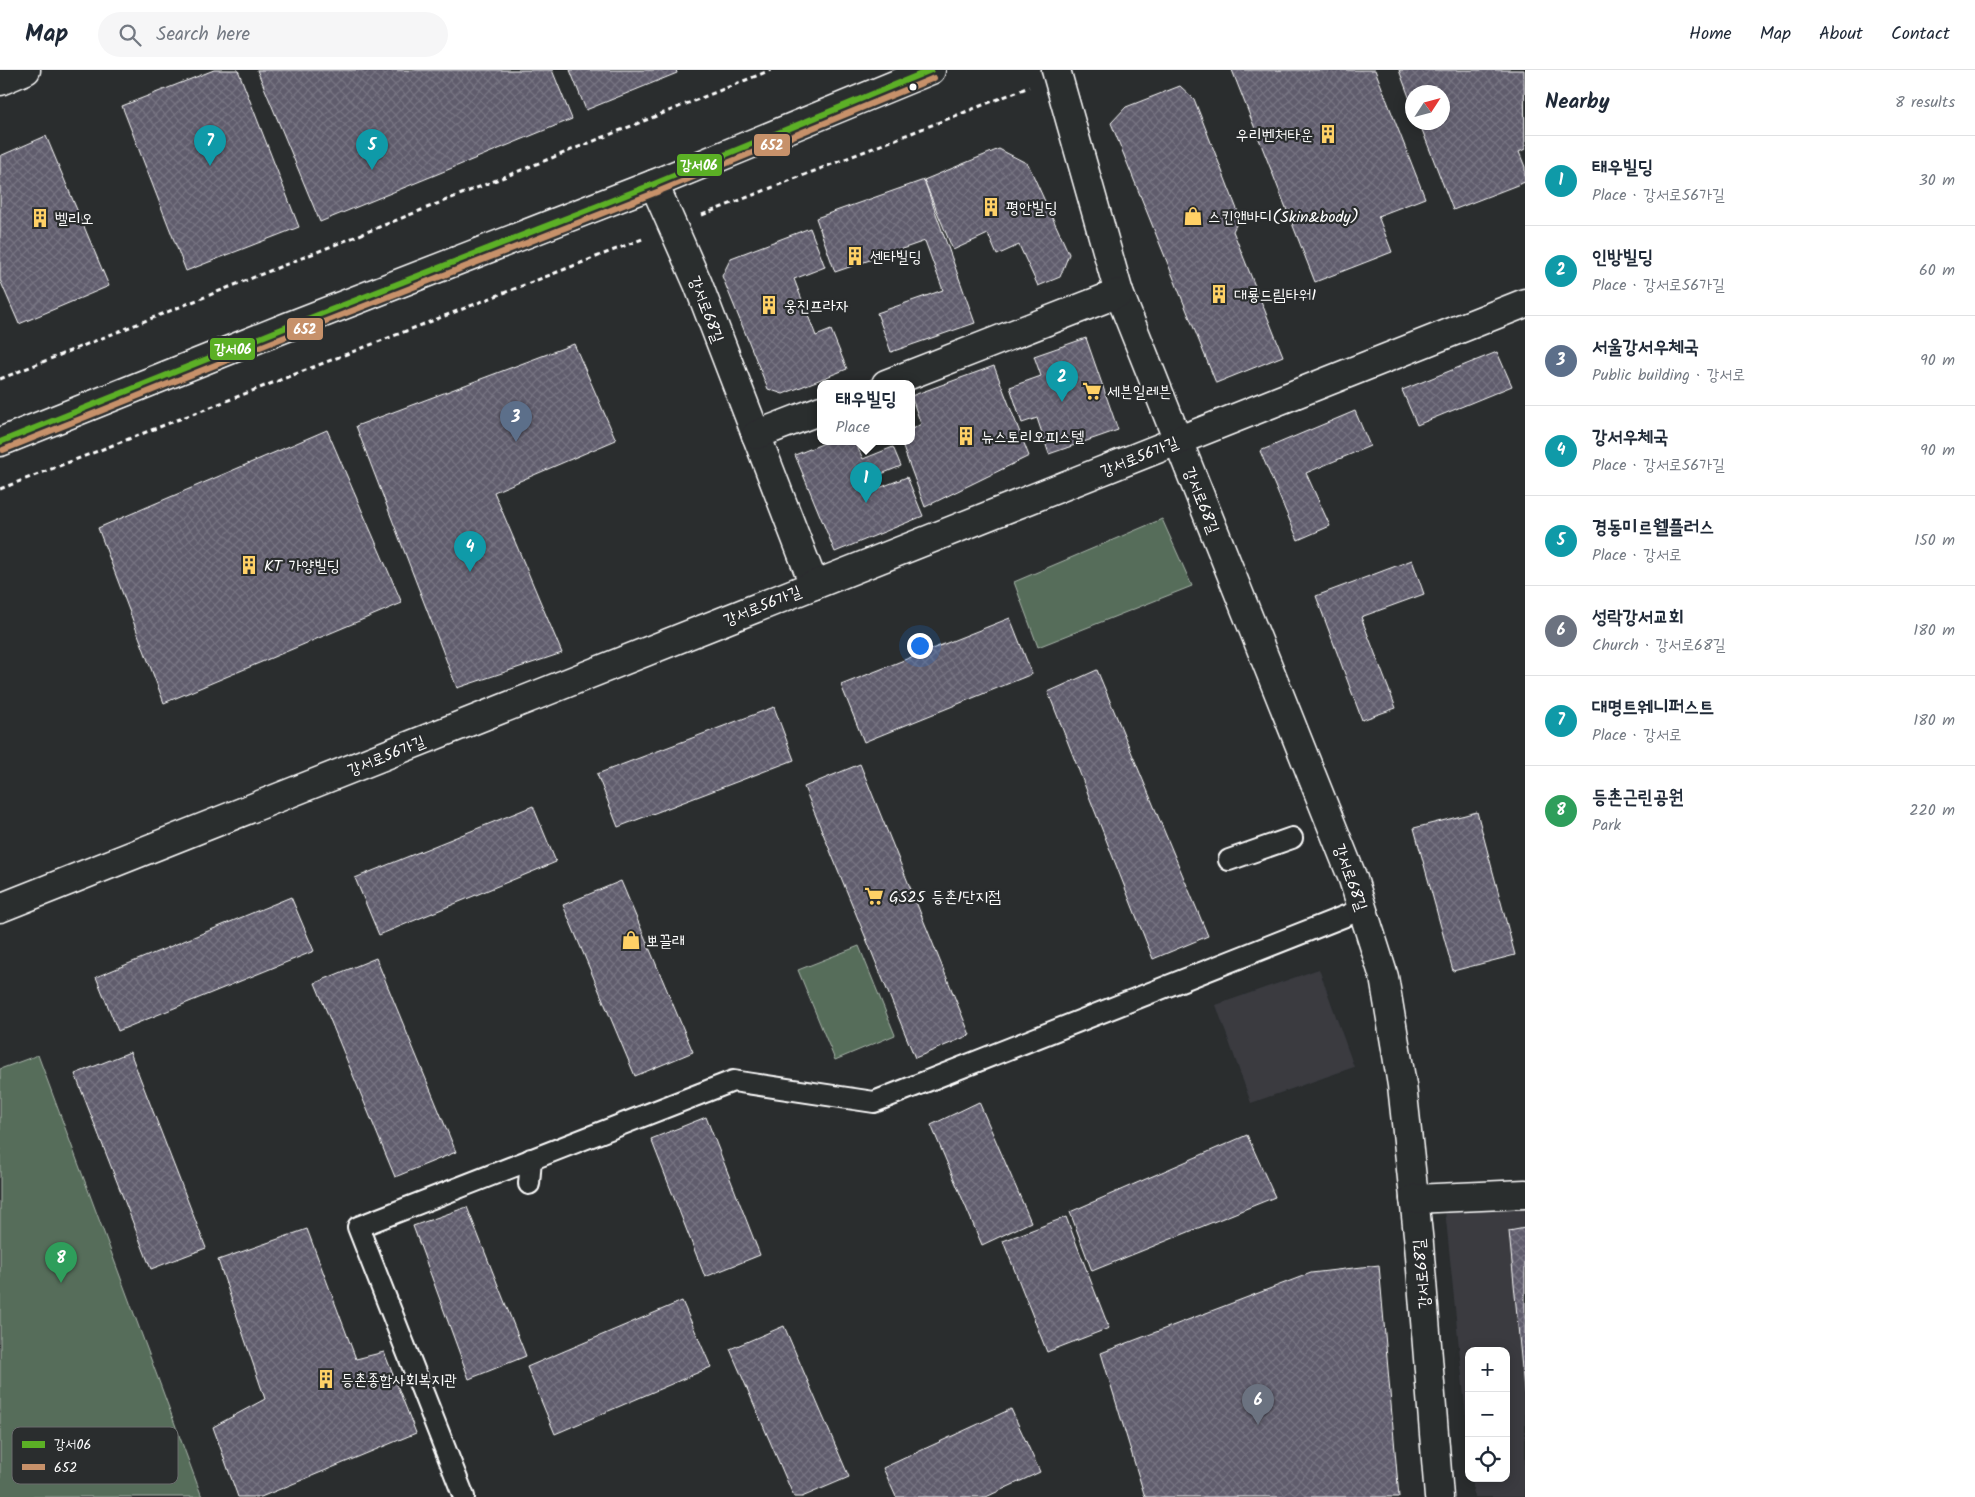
<!DOCTYPE html>
<html lang="en">
<head>
<meta charset="utf-8">
<style>
	body { margin:0; font-family:Kalam,"Poor Story",sans-serif; background:#f6f6f7; color:#1f2937 }
	.controls { position:absolute; right:15px; bottom:15px; display:grid; overflow:hidden; border-radius:10px; box-shadow:0 2px 12px #0003 }
	.controls button { width:45px; height:45px; display:grid; place-items:center; padding:0; border:0; border-bottom:1px solid #e0e1e3; background:#fff; color:#1f2937; font:25px sans-serif }
	.compass { position:absolute; left:1405px; top:15px; width:45px; height:45px; border-radius:50%; background:#fff; box-shadow:0 2px 12px #0003; rotate:54deg }
	.you { position:absolute; left:919px; top:575px; width:18px; height:18px; margin:-12px; border:4px solid #fff; border-radius:50%; background:#1a73e8; box-shadow:0 0 0 8px #1a73e833 }
	.badge { display:grid; place-items:center; width:32px; height:32px; border-radius:50%; background:#84754c; color:#fff; font-size:16px; font-weight:700 }
	.pin { position:absolute; translate:-50% -41px; filter:drop-shadow(0 1px 2px #0008) }
	.pin::after { content:''; position:absolute; top:26px; width:18px; height:15px; background:inherit; clip-path:polygon(0 0,100% 0,50% 100%) }
	.popup { position:absolute; left:817px; top:310px; width:98px; height:65px; box-sizing:border-box; display:grid; place-content:center; border-radius:10px; background:#fff; filter:drop-shadow(0 1px 4px #0005); font-size:16px; white-space:nowrap; color:#747a83 }
	.popup b { font-size:19px; color:#1f2937 }
	.popup::after { content:''; position:absolute; left:50%; top:100%; margin-left:-10px; border:10px solid transparent; border-top-color:#fff }
	.list { margin:0; padding:0; list-style:none }
	h2 { display:flex; justify-content:space-between; align-items:center; height:65px; margin:0; padding:0 20px; font-size:21px }
	h2 small { font-size:16px; font-weight:400; color:#747a83 }
	.list li { display:grid; grid-template-columns:32px 1fr auto; gap:15px; align-items:center; box-sizing:border-box; height:90px; padding:0 20px; border-top:1px solid #e0e1e3 }
	.list b { display:block; font-size:19px; white-space:nowrap }
	.list p { margin:0; font-size:16px; white-space:nowrap; color:#747a83 }
	.list em { font-size:16px; font-style:normal; color:#747a83 }
	.icon { flex:none; width:28px; height:28px; fill:none; stroke:currentColor; stroke-width:2; stroke-linecap:round; stroke-linejoin:round }
	.map { position:relative; flex:none; width:1525px; height:1427px; overflow:hidden }
	header { display:flex; align-items:center; gap:30px; box-sizing:border-box; height:70px; padding:0 25px; background:#fff; border-bottom:1px solid #e0e1e3 }
	header strong { font-size:24px }
	nav { display:flex; gap:28px; margin-inline-start:auto; font-size:18px }
	.search { width:350px; height:45px; background:#f6f6f7; display:flex; align-items:center; gap:12px; box-sizing:border-box; padding:0 18px; border-radius:28px; color:#747a83; font-size:19px }
	main { display:flex }
	aside { flex:1; background:#fff }
	.map>svg:first-child { display:block }
	.built { fill:#3a3b41 }
	.park { fill:#566d5a; stroke:#aab6ac }
	.building { fill:url(#building-cross-hatch); stroke:#fff }
	.lines { fill:none; stroke-linecap:round; stroke-linejoin:round }
	.service-casing { stroke:#fff; stroke-width:24 }
	.minor-casing { stroke:#fff; stroke-width:31 }
	.tertiary-casing { stroke:#fff; stroke-width:31 }
	.secondary-casing { stroke:#fff; stroke-width:31 }
	.path { stroke:#fff; stroke-width:3; stroke-dasharray:5 4; stroke-linecap:butt }
	.service { stroke:#2a2d2e; stroke-width:20 }
	.minor { stroke:#2a2d2e; stroke-width:28 }
	.tertiary { stroke:#2a2d2e; stroke-width:28 }
	.secondary { stroke:#2a2d2e; stroke-width:28 }
	.bus-1-casing { stroke:#2a2d2e; stroke-width:10 }
	.bus-2-casing { stroke:#2a2d2e; stroke-width:10 }
	.bus-1 { stroke:#5bb025; stroke-width:6 }
	.bus-2 { stroke:#c7916a; stroke-width:6 }
	.bus-dot { fill:#fff; stroke:#2a2d2e; stroke-width:2 }
	.labels { text-anchor:middle; stroke-width:4.5; stroke-linejoin:round; paint-order:stroke }
	.poi-label { font-size:16px; fill:#fff; stroke:#2a2d2e; text-anchor:start }
	.street-label { font-size:16px; fill:#fff; stroke:#2a2d2e }
	.key { fill:#2a2d2e; stroke:#6a6c6d; stroke-width:1 }
	.key-label { font-size:14px; fill:#fff }
	.line-badge { stroke:#2a2d2e; stroke-width:2 }
	.badge-label { font-size:14px; text-anchor:middle; font-weight:bold; fill:#fff }
</style>
</head>
<body>
<header>
<strong>Map</strong>
<div class="search"><svg class="icon" aria-label="search" viewBox="0 0 24 24"><circle cx="10" cy="10" r="6"/><path d="M15 15l6 6"/></svg>Search here</div>
<nav><a>Home</a><a>Map</a><a>About</a><a>Contact</a></nav>
</header>
<main>
<div class="map">
<svg width="1525" height="1427" viewBox="0 0 1525 1427">
	<defs>
		<pattern id="building-cross-hatch" width="8" height="8" patternUnits="userSpaceOnUse" patternTransform="scale(1.25)"><rect width="8" height="8" fill="#5f5b6c"/><path d="M0 0l8 8M0 8l8-8" fill="none" stroke="#777482"/></pattern>
	</defs>
	<rect width="100%" height="100%" fill="#2a2d2e"/>
	<filter id="ink" filterUnits="userSpaceOnUse"><feTurbulence type="fractalNoise" baseFrequency=".02" numOctaves="2"/><feDisplacementMap in="SourceGraphic" scale="10" xChannelSelector="R" yChannelSelector="G"/><feConvolveMatrix kernelMatrix="1 2 1 2 8 2 1 2 1" color-interpolation-filters="sRGB"/></filter>
	<g filter="url(#ink)">
		<g class="built">
			<path d="M1319,899L1354,997L1251,1033L1216,935Z"/>
			<path d="M1525,1136V1427H1474L1472,1408H1506V1281H1469V1375L1445,1140Z"/>
		</g>
		<g class="park">
			<path d="M1162,449L1192,516L1038,577L1014,512Z"/>
			<path d="M859,876L895,965L835,990L798,900Z"/>
			<path d="M38,985L202,1427H0V999Z"/>
		</g>
		<g class="building">
			<path d="M214,0H238L299,157L186,201L122,36Z"/>
			<path d="M257,0H552L572,49L320,152Z"/>
			<path d="M570,0H676L677,3L586,40Z"/>
			<path d="M1232,0H1375L1425,128L1378,146L1392,182L1315,212Z"/>
			<path d="M1399,0H1524L1525,79L1519,82L1525,97V112L1453,140L1419,52H1442V22H1412V35Z"/>
			<path d="M1180,16L1194,29L1240,147L1233,161L1283,286L1216,313L1111,53L1126,37Z"/>
			<path d="M46,66L109,216L19,254L0,210V86Z"/>
			<path d="M999,79L1028,94L1069,184L1060,207L1038,216L1019,175L997,185L988,164L953,180L924,110Z"/>
			<path d="M924,110L975,253L891,282L877,243L943,220L925,171L835,202L816,148Z"/>
			<path d="M810,158L825,197L794,209L816,266L831,260L847,299L783,324L768,319L722,206L731,188Z"/>
			<path d="M1086,268L1118,360L1049,384L1037,348L1022,353L1010,317L1041,306L1034,286Z"/>
			<path d="M574,274L616,370L494,422L562,583L457,618L356,356Z"/>
			<path d="M1497,282L1512,316L1417,355L1402,320Z"/>
			<path d="M994,296L1029,386L925,437L901,372H911V360L921,354L911,326Z"/>
			<path d="M1355,341L1370,376L1306,403L1330,456L1298,470L1260,381Z"/>
			<path d="M327,360L402,533L164,633L98,458Z"/>
			<path d="M827,372H855L863,389L893,377L901,396L869,409L874,420L907,407L923,446L835,482L795,385Z"/>
			<path d="M1412,490L1424,524L1361,547L1396,638L1362,650L1316,526Z"/>
			<path d="M1010,548L1032,604L864,672L841,615Z"/>
			<path d="M1097,600L1208,866L1153,889L1048,622Z"/>
			<path d="M774,637L794,690L618,757L597,704Z"/>
			<path d="M860,694L970,965L915,988L804,717Z"/>
			<path d="M533,736L556,792L379,865L355,808Z"/>
			<path d="M1477,742L1515,885L1453,901L1414,758Z"/>
			<path d="M621,811L693,982L635,1006L563,835Z"/>
			<path d="M291,827L314,881L118,961L96,907Z"/>
			<path d="M376,888L456,1082L395,1107L315,913Z"/>
			<path d="M130,982L206,1178L151,1199L75,1004Z"/>
			<path d="M979,1032L1031,1152L982,1175L931,1055Z"/>
			<path d="M706,1047L760,1185L705,1207L651,1069Z"/>
			<path d="M1247,1065L1275,1127L1092,1201L1070,1142Z"/>
			<path d="M467,1137L526,1286L469,1309L413,1156Z"/>
			<path d="M1066,1147L1109,1258L1047,1282L1003,1171Z"/>
			<path d="M1525,1158V1330L1509,1161Z"/>
			<path d="M307,1159L356,1289L384,1282L416,1363L261,1427H238L213,1357L265,1329L218,1190Z"/>
			<path d="M1379,1195L1399,1427H1145L1101,1283L1311,1203Z"/>
			<path d="M682,1231L711,1297L555,1364L527,1297Z"/>
			<path d="M784,1256L849,1407L802,1427H794L730,1279Z"/>
			<path d="M1011,1339L1040,1402L986,1427H896L883,1398Z"/>
		</g>
		<g class="lines">
			<g class="service-casing">
				<g id="service">
					<path d="M1229,790L1292,768"/>
					<path d="M529,1114L531,1089"/>
					<path d="M464,1427L358,1157L733,1011L874,1032L1363,839"/>
				</g>
			</g>
			<g class="minor-casing">
				<g id="minor">
					<path d="M1056,0L1119,223L1353,809L1384,907L1402,1015L1419,1174L1439,1427"/>
					<path d="M654,114L698,214L814,515"/>
					<path d="M886,314L1119,223"/>
					<path d="M756,365L821,340"/>
					<path d="M0,838L1525,233"/>
					<path d="M1414,1129L1525,1124"/>
				</g>
			</g>
			<g class="tertiary-casing">
				<path id="tertiary" d="M0,11L26,0"/>
			</g>
			<g class="secondary-casing">
				<path id="secondary" d="M0,372L287,257L654,114L931,0"/>
			</g>
			<g class="path">
				<path d="M702,145L1029,17"/>
				<path d="M0,309L771,0"/>
				<path d="M0,419L645,168"/>
			</g>
			<use href="#service" class="service"/>
			<use href="#minor" class="minor"/>
			<use href="#tertiary" class="tertiary"/>
			<use href="#secondary" class="secondary"/>
			<g class="bus-1-casing">
				<path id="bus-1" d="M0,372L287,257L654,114L931,0"/>
			</g>
			<g class="bus-2-casing">
				<path id="bus-2" d="M3,380L290,265L657,122L934,8"/>
			</g>
			<use href="#bus-1" class="bus-1"/>
			<use href="#bus-2" class="bus-2"/>
		</g>
	</g>
	<defs>
		<g id="building-bare" transform="scale(1.5)"><path d="M-4-6H4V6H1V3H-1V6H-4ZM-2.5-4.3h1.7v1.8h-1.7ZM.8-4.3h1.7v1.8H.8ZM-2.5-1h1.7V.8h-1.7ZM.8-1h1.7V.8H.8Z" fill="#ffd166" stroke="#2a2d2e" stroke-width="2.5" paint-order="stroke"/></g>
		<g id="shop-bare" transform="scale(1.5)"><path d="M-5-2.5h2.3a2.7 3.5 0 0 1 5.4 0H5L5.5 6h-11ZM-1.5-2.5h3a1.5 2.3 0 0 0-3 0Z" fill="#ffd166" stroke="#2a2d2e" stroke-width="2.5" paint-order="stroke"/></g>
		<g id="supermarket-bare" transform="scale(1.5)"><path d="M-6-5.5h2.5l.6 2H6L4.5 2H-2.5L-4.4-4H-6ZM-1.5 3.2a1.3 1.3 0 1 0 .1 0ZM3 3.2a1.3 1.3 0 1 0 .1 0Z" fill="#ffd166" stroke="#2a2d2e" stroke-width="2.5" paint-order="stroke"/></g>
	</defs>
	<g fill-rule="evenodd">
		<use href="#building-bare" x="1328" y="64"/>
		<use href="#building-bare" x="991" y="137"/>
		<use href="#shop-bare" x="1193" y="146"/>
		<use href="#building-bare" x="40" y="148"/>
		<use href="#building-bare" x="855" y="186"/>
		<use href="#building-bare" x="1219" y="224"/>
		<use href="#building-bare" x="769" y="235"/>
		<use href="#supermarket-bare" x="1092" y="321"/>
		<use href="#building-bare" x="966" y="366"/>
		<use href="#building-bare" x="249" y="495"/>
		<use href="#supermarket-bare" x="874" y="826"/>
		<use href="#shop-bare" x="631" y="870"/>
		<use href="#building-bare" x="326" y="1309"/>
	</g>
	<circle class="bus-dot" cx="913" cy="17" r="4.5"/>
	<g class="labels">
		<g class="poi-label">
			<text x="1313" y="70" text-anchor="end">우리벤처타운</text>
			<text x="1006" y="143">평안빌딩</text>
			<text x="1208" y="152">스킨앤바디(Skin&amp;body)</text>
			<text x="55" y="154">벨리오</text>
			<text x="870" y="192">센타빌딩</text>
			<text x="1234" y="230">대룡드림타워1</text>
			<text x="784" y="241">웅진프라자</text>
			<text x="1107" y="327">세븐일레븐</text>
			<text x="981" y="372">뉴스토리오피스텔</text>
			<text x="264" y="501">KT 가양빌딩</text>
			<text x="889" y="832">GS25 등촌1단지점</text>
			<text x="646" y="876">뽀끌래</text>
			<text x="341" y="1315">등촌종합사회복지관</text>
		</g>
		<g class="street-label">
			<text transform="translate(707 239) rotate(69)" y="6">강서로68길</text>
			<text transform="translate(1139 386) rotate(-22)" y="6">강서로56가길</text>
			<text transform="translate(1202 430) rotate(68)" y="6">강서로68길</text>
			<text transform="translate(762 535) rotate(-22)" y="6">강서로56가길</text>
			<text transform="translate(386 685) rotate(-22)" y="6">강서로56가길</text>
			<text transform="translate(1351 807) rotate(70)" y="6">강서로68길</text>
			<text transform="translate(1421 1204) rotate(-95)" y="6">강서로68길</text>
		</g>
	</g>
	<rect x="12" y="1357" width="166" height="57" rx="8" class="key"/>
	<rect x="22" y="1371" width="23" height="7" fill="#5bb025"/>
	<rect x="22" y="1394" width="23" height="6" fill="#c7916a"/>
	<g class="key-label">
		<text x="54" y="1379">강서06</text>
		<text x="54" y="1402">652</text>
	</g>
	<g class="line-badge">
		<rect x="753" y="63" width="38" height="24" rx="5" fill="#c7916a"/>
		<rect x="676" y="83" width="47" height="24" rx="5" fill="#5bb025"/>
		<rect x="286" y="247" width="38" height="24" rx="5" fill="#c7916a"/>
		<rect x="209" y="267" width="47" height="24" rx="5" fill="#5bb025"/>
	</g>
	<g class="badge-label">
		<text x="772" y="80">652</text>
		<text x="699" y="100">강서06</text>
		<text x="305" y="264">652</text>
		<text x="233" y="284">강서06</text>
	</g>
</svg>
<div class="controls">
<button>+</button>
<button>−</button>
<button><svg class="icon" aria-label="locate" viewBox="0 0 24 24"><circle cx="12" cy="12" r="6"/><path d="M12 2v4M12 18v4M2 12h4M18 12h4"/></svg></button>
</div>
<svg class="compass" viewBox="-18 -18 36 36"><path d="M0-13l5 13h-10z" fill="#e53935"/><path d="M0 13l5-13h-10z" fill="#747a83"/></svg>
<div class="you"></div>
<div class="pin badge" style="left:866px;top:433px;background:#0f9aa8">1</div>
<div class="popup"><b>태우빌딩</b>Place</div>
<div class="pin badge" style="left:1062px;top:332px;background:#0f9aa8">2</div>
<div class="pin badge" style="left:516px;top:372px;background:#5c6f8a">3</div>
<div class="pin badge" style="left:470px;top:502px;background:#0f9aa8">4</div>
<div class="pin badge" style="left:372px;top:100px;background:#0f9aa8">5</div>
<div class="pin badge" style="left:1258px;top:1355px;background:#6b7280">6</div>
<div class="pin badge" style="left:210px;top:96px;background:#0f9aa8">7</div>
<div class="pin badge" style="left:61px;top:1213px;background:#2e9e5b">8</div>
</div>
<aside>
<h2>Nearby<small>8 results</small></h2>
<ul class="list">
<li><span class="badge" style="background:#0f9aa8">1</span><div><b>태우빌딩</b><p>Place · 강서로56가길</p></div><em>30 m</em></li>
<li><span class="badge" style="background:#0f9aa8">2</span><div><b>인방빌딩</b><p>Place · 강서로56가길</p></div><em>60 m</em></li>
<li><span class="badge" style="background:#5c6f8a">3</span><div><b>서울강서우체국</b><p>Public building · 강서로</p></div><em>90 m</em></li>
<li><span class="badge" style="background:#0f9aa8">4</span><div><b>강서우체국</b><p>Place · 강서로56가길</p></div><em>90 m</em></li>
<li><span class="badge" style="background:#0f9aa8">5</span><div><b>경동미르웰플러스</b><p>Place · 강서로</p></div><em>150 m</em></li>
<li><span class="badge" style="background:#6b7280">6</span><div><b>성락강서교회</b><p>Church · 강서로68길</p></div><em>180 m</em></li>
<li><span class="badge" style="background:#0f9aa8">7</span><div><b>대명트웨니퍼스트</b><p>Place · 강서로</p></div><em>180 m</em></li>
<li><span class="badge" style="background:#2e9e5b">8</span><div><b>등촌근린공원</b><p>Park</p></div><em>220 m</em></li>
</ul>
</aside>
</main>
</body>
</html>
